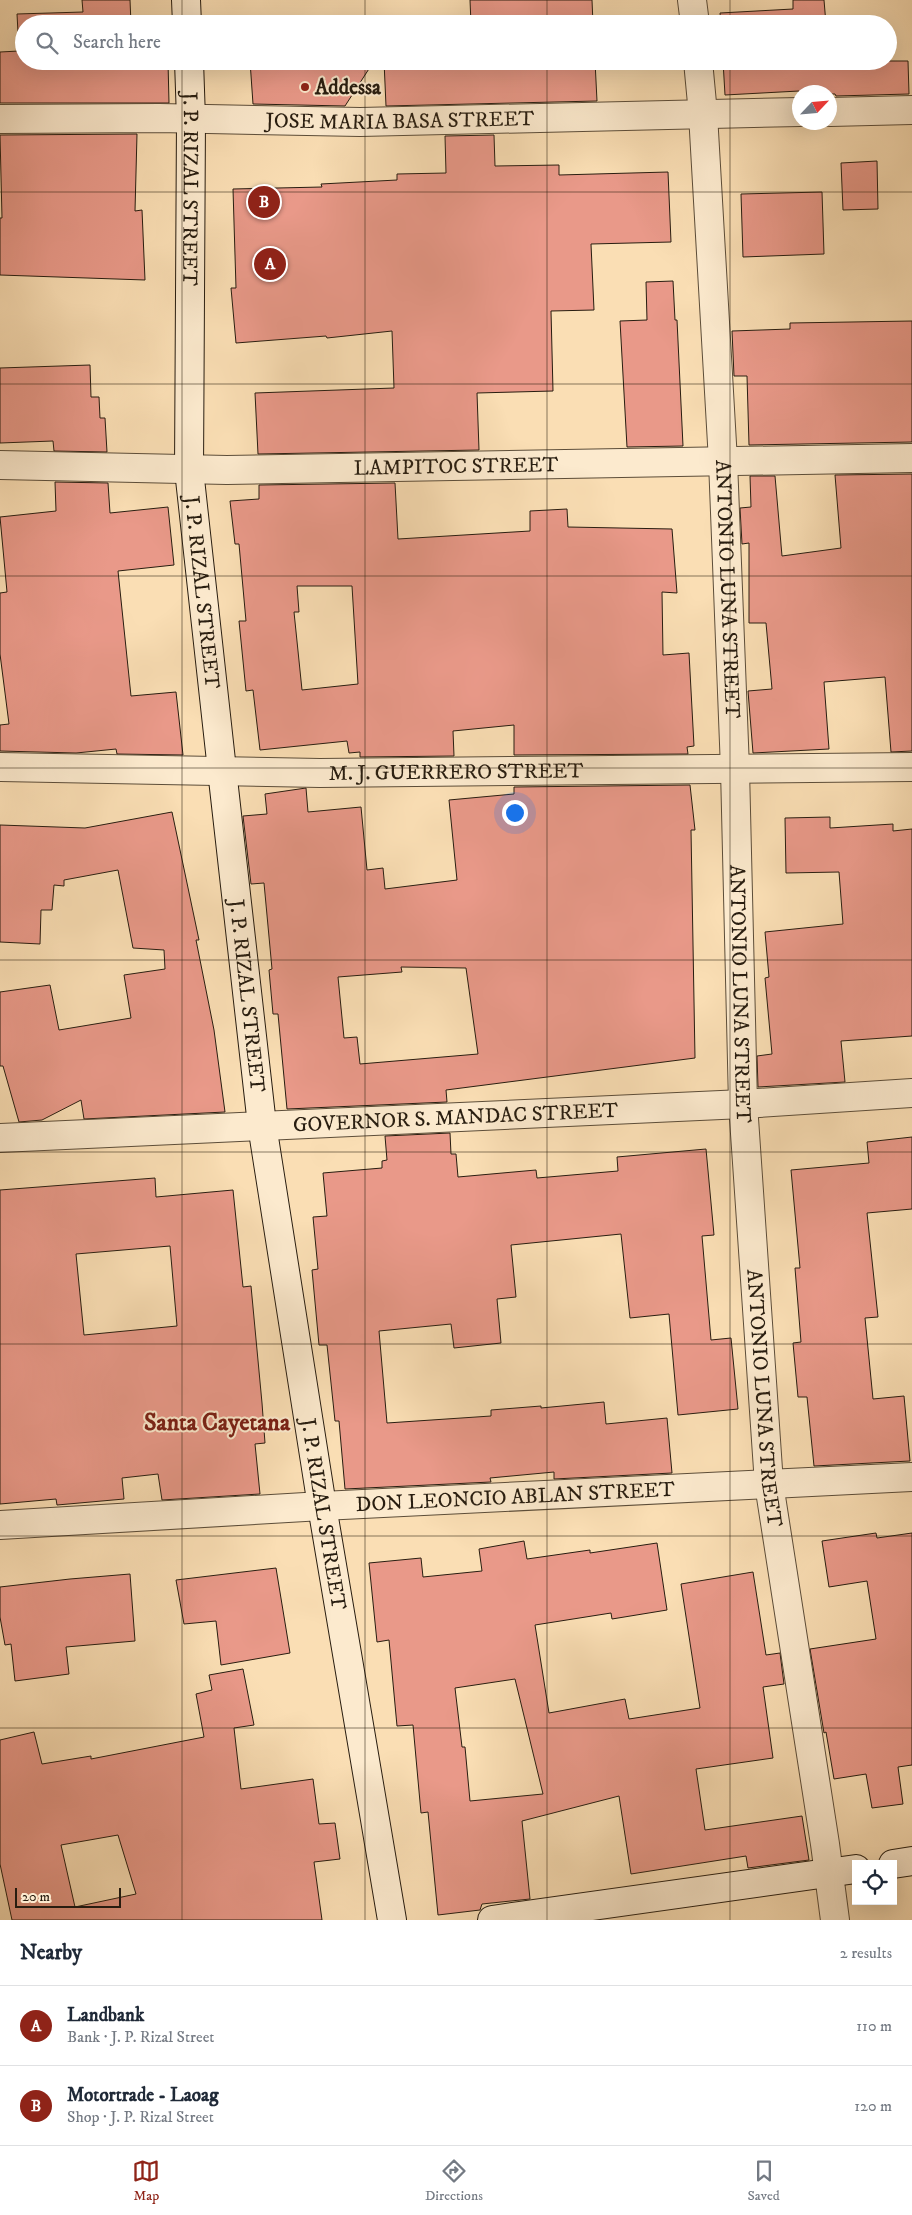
<!DOCTYPE html>
<html lang="en">
<head>
<meta charset="utf-8">
<style>
	body { margin:0; font-family:"IM FELL DW Pica",serif; background:#f2f2f3; color:#1f2937 }
	.controls { position:absolute; right:15px; bottom:15px; display:grid; overflow:hidden; border-radius:0px; box-shadow:0 5px 20px #0002 }
	.controls button { width:45px; height:45px; display:grid; place-items:center; padding:0; border:0; border-bottom:1px solid #e0e1e3; background:#fff; color:#1f2937; font:25px sans-serif }
	.compass { position:absolute; left:792px; top:85px; width:45px; height:45px; border-radius:50%; background:#fff; box-shadow:0 5px 20px #0002; rotate:64deg }
	.scale { position:absolute; left:15px; bottom:12px; width:106px; box-sizing:border-box; padding-left:5px; border:2px solid #281d10; border-top:0; font-size:14px; line-height:18px; white-space:nowrap; color:#281d10; -webkit-text-stroke:4px #fceace; paint-order:stroke }
	.you { position:absolute; left:514px; top:812px; width:18px; height:18px; margin:-12px; border:4px solid #fff; border-radius:50%; background:#1a73e8; box-shadow:0 0 0 8px #1a73e833 }
	.badge { display:grid; place-items:center; width:32px; height:32px; border-radius:50%; background:#8f2418; color:#fff; font-size:16px; font-weight:700 }
	.pin { position:absolute; translate:-50% -50%; border:2px solid #fff; box-shadow:0 1px 5px #0006 }
	.list { margin:0; padding:0; list-style:none }
	h2 { display:flex; justify-content:space-between; align-items:center; height:65px; margin:0; padding:0 20px; font-size:21px }
	h2 small { font-size:16px; font-weight:400; color:#747a83 }
	.list li { display:grid; grid-template-columns:32px 1fr auto; gap:15px; align-items:center; box-sizing:border-box; height:80px; padding:0 20px; border-top:1px solid #e0e1e3 }
	.list b { display:block; font-size:19px; white-space:nowrap }
	.list p { margin:0; font-size:16px; white-space:nowrap; color:#747a83 }
	.list em { font-size:16px; font-style:normal; color:#747a83 }
	.icon { flex:none; width:28px; height:28px; fill:none; stroke:currentColor; stroke-width:2; stroke-linecap:round; stroke-linejoin:round }
	.map { position:relative; flex:none; width:912px; height:1920px; overflow:hidden }
	.search { position:absolute; background:#fff; box-shadow:0 5px 20px #0002; left:15px; right:15px; top:15px; height:55px; display:flex; align-items:center; gap:12px; box-sizing:border-box; padding:0 18px; border-radius:28px; color:#747a83; font-size:19px }
	.sheet { height:225px; background:#fff }
	nav { display:flex; justify-content:space-around; align-items:center; box-sizing:border-box; height:70px; border-top:1px solid #e0e1e3; background:#fff; font-size:14px; color:#747a83 }
	nav a { display:grid; justify-items:center; gap:2px }
	nav .on { color:#8f2418 }
	.map>svg:first-child { display:block }
	.building { fill:#e99989; stroke:#281d10; fill-rule:evenodd }
	.lines { fill:none; stroke-linecap:round; stroke-linejoin:round }
	.minor-casing { stroke:#5c4d39; stroke-width:30 }
	.secondary-casing { stroke:#281d10; stroke-width:30 }
	.minor { stroke:#fceace; stroke-width:28 }
	.secondary { stroke:#fceace; stroke-width:28 }
	.grid { fill:none; stroke:#281d10; stroke-width:1; stroke-opacity:0.55 }
	.poi-dot { fill:#8f2418; stroke:#fceace; stroke-width:2 }
	.labels { text-anchor:middle; stroke-width:4; stroke-linejoin:round; paint-order:stroke }
	.poi-label { font-size:21px; font-weight:bold; fill:#281d10; stroke:#fceace; text-anchor:start }
	.street-label { font-size:21px; fill:#281d10; stroke:#fceace }
	.quarter-label { font-size:24px; font-weight:bold; fill:#7a1f14; stroke:#fceace }
</style>
</head>
<body>
<div class="map">
<svg width="912" height="1920" viewBox="0 0 912 1920">
	<rect width="100%" height="100%" fill="#fadeb4"/>
	<filter id="stains"><feTurbulence type="fractalNoise" baseFrequency=".004" numOctaves="4"/><feColorMatrix values="0 0 0 0 .2 0 0 0 0 .09 0 0 0 0 .02 0 0 0 .5 -.17"/></filter>
	<radialGradient id="worn" r=".72"><stop offset=".6" stop-color="#630" stop-opacity="0"/><stop offset="1" stop-color="#630" stop-opacity=".3"/></radialGradient>
	<g class="building">
		<path d="M82,0H130L131,24H24V61H133V64L168,62L169,103H0V52L19,51L17,14L83,12Z"/>
		<path d="M470,0H592L593,24H471Z"/>
		<path d="M793,0H824L826,24H721L720,13L793,9Z"/>
		<path d="M250,61H374L345,106L253,104Z"/>
		<path d="M384,61H595L597,101L386,106Z"/>
		<path d="M723,61H908L909,94L836,96L835,94H830V92H800L799,96V91L725,95Z"/>
		<path d="M137,134L135,211L142,210L145,280L0,275V218H2L0,135Z"/>
		<path d="M494,135L495,166L559,165V175L668,172L671,242L591,244L594,310L551,311L553,391L477,393L479,450L258,454L255,393L394,388L392,331L327,338L326,336L236,343L231,288H236L233,189L322,187L321,184L397,180V174L446,173L445,136Z"/>
		<path d="M877,161L878,209L843,210L841,163Z"/>
		<path d="M822,192L824,254L743,257L741,194Z"/>
		<path d="M673,281L675,320H677L683,446L627,447L620,321L647,320L646,282Z"/>
		<path d="M912,321V442L749,445L747,376H734L732,331L790,329V323Z"/>
		<path d="M90,365L91,397H99L100,418H105L107,452L54,451L53,441L0,443V368Z"/>
		<path d="M912,474V751L891,752L885,677L824,682L829,749L753,753L748,691L772,689L766,623H749V543L742,544L740,508L751,507L750,476H775L782,556L841,548L835,475Z"/>
		<path d="M55,482L108,483L110,513L168,507L174,565L118,571L131,696L176,692L183,755L117,754L116,749L76,753L0,751V725L9,724L0,654V593L7,592L0,517L56,511Z"/>
		<path d="M395,483L398,539L530,531V511L567,509L568,527L672,529L677,593L662,592L663,655L689,653L694,746L687,747L688,754L514,755V725L453,731L454,756L360,757V752L349,753L347,741L260,750L253,690L246,691L239,621H246L239,544H235L230,501L259,499V485ZM297,586H352L358,684L302,690L294,612H299Z"/>
		<path d="M690,785L695,830H691L695,1058L446,1090L447,1102L287,1109L278,1014H273L269,970L272,969L264,883L251,884L243,816L267,814L265,794L306,788L308,812L361,807L367,870L383,868L385,889L457,880L449,800L514,794V787ZM401,967L466,968L478,1054L360,1064L357,1037L344,1038L338,977L402,972Z"/>
		<path d="M172,812L199,940H196L214,1030L225,1112L84,1119L81,1100L42,1120L19,1122L3,1066H0V992L50,985L59,1030L131,1018L124,975L165,969L164,950L133,948L118,870L64,880V886L54,885L52,910H41L40,944L0,942V825L85,828Z"/>
		<path d="M830,817V828L893,824V831L912,829V1036L841,1041L845,1082L758,1087L757,1056L772,1054L765,978L769,977L765,932L843,924L839,872L786,873L785,818Z"/>
		<path d="M450,1133L451,1154H456L458,1177L536,1170L537,1178L618,1171L617,1157L706,1149L714,1235L702,1236L711,1340L731,1338L738,1409L678,1415L669,1314L630,1318L621,1234L511,1245L516,1297L497,1299L501,1343L454,1348L451,1324L379,1331L387,1423L491,1416V1410L541,1406V1408L604,1402L606,1424L667,1418L672,1473L554,1479V1472L490,1478L491,1482L345,1489L339,1421H335L327,1345H319L312,1270L318,1269L313,1217L327,1216L323,1173L382,1168V1161L387,1160L385,1136Z"/>
		<path d="M912,1137V1209L867,1213L878,1317L865,1318L873,1399L904,1396L910,1461L814,1466L807,1397H798L793,1343L801,1342L795,1268H800L791,1170L869,1163L867,1142Z"/>
		<path d="M155,1178L156,1197L233,1190L243,1287L251,1286L262,1403L265,1443L255,1444L260,1494L162,1500L158,1474L122,1478L124,1499L57,1505L56,1499L0,1504V1190ZM170,1246L177,1326L84,1335L76,1254Z"/>
		<path d="M876,1533L877,1538L912,1533V1765L898,1767L903,1804L872,1808L866,1774L834,1779L826,1732L824,1733L810,1649L876,1639L867,1581L829,1587L822,1541Z"/>
		<path d="M524,1541L527,1559L590,1550V1553L657,1543L667,1610L612,1619L611,1613L535,1625L549,1713L625,1699L629,1719L700,1708L681,1584L753,1572L766,1655L780,1653L784,1684L763,1687L773,1758L696,1769L705,1830L802,1816L809,1860L748,1868L746,1856L631,1874L619,1796L522,1821L530,1899L482,1904L480,1910L438,1915L428,1812L421,1813L413,1725L397,1726L389,1640L377,1642L369,1563L421,1558L423,1577L482,1571L479,1549ZM515,1679L543,1794L470,1801L465,1747H462L455,1688Z"/>
		<path d="M276,1568L290,1653L221,1665L216,1621L184,1624L176,1580Z"/>
		<path d="M130,1574L135,1641L66,1647L69,1674L15,1681L11,1644L5,1645L0,1617V1587L70,1579Z"/>
		<path d="M243,1669L254,1725L234,1728L241,1789L313,1779L319,1824L335,1823L340,1859L314,1862L322,1920H12L0,1864V1740L34,1732L42,1764L91,1756V1759L204,1737L196,1694L212,1690L209,1675ZM118,1835L136,1894L75,1907L61,1845Z"/>
	</g>
	<g class="lines">
		<g class="minor-casing">
			<g id="minor">
				<path d="M692,0L695,24"/>
				<path id="s1" d="M698,61L703,114L723,461L735,769L743,1104L769,1484L825,1844L835,1920"/>
				<path d="M830,112L912,110"/>
				<path id="s2" d="M0,119L159,118L360,122L800,112"/>
				<path id="s3" d="M0,465L227,470L912,458"/>
				<path id="s4" d="M0,767L320,773L912,767"/>
				<path id="s5" d="M0,1138L743,1104L912,1093"/>
				<path id="s6" d="M0,1525L322,1506L912,1477"/>
			</g>
		</g>
		<g class="secondary-casing">
			<g id="secondary">
				<path d="M186,0L187,24"/>
				<path id="s7" d="M189,61L191,119L189,470L222,770L262,1125L322,1506L392,1920"/>
				<path d="M893,1864L912,1861"/>
				<path d="M492,1920L856,1869"/>
			</g>
		</g>
		<use href="#minor" class="minor"/>
		<use href="#secondary" class="secondary"/>
	</g>
	<path class="grid" d="M182,0V24M365,0V24M547,0V24M730,0V24M182,61V1920M365,61V1920M547,61V1920M730,61V1920M0,192H912M0,384H912M0,576H912M0,768H912M0,960H912M0,1152H912M0,1344H912M0,1536H912M0,1728H912"/>
	<circle class="poi-dot" cx="305" cy="87" r="5"/>
	<g class="labels">
		<g class="poi-label">
			<text x="315" y="94">Addessa</text>
		</g>
		<g class="street-label">
			<text dy="7" stroke="none"><textPath href="#s2" startOffset="400">JOSE MARIA BASA STREET</textPath></text>
			<text dy="7" stroke="none"><textPath href="#s7" startOffset="128">J. P. RIZAL STREET</textPath></text>
			<text dy="7" stroke="none"><textPath href="#s3" startOffset="456">LAMPITOC STREET</textPath></text>
			<text dy="7" stroke="none"><textPath href="#s1" startOffset="529">ANTONIO LUNA STREET</textPath></text>
			<text dy="7" stroke="none"><textPath href="#s7" startOffset="532">J. P. RIZAL STREET</textPath></text>
			<text dy="7" stroke="none"><textPath href="#s4" startOffset="456">M. J. GUERRERO STREET</textPath></text>
			<text dy="7" stroke="none"><textPath href="#s1" startOffset="934">ANTONIO LUNA STREET</textPath></text>
			<text dy="7" stroke="none"><textPath href="#s7" startOffset="938">J. P. RIZAL STREET</textPath></text>
			<text dy="7" stroke="none"><textPath href="#s5" startOffset="456">GOVERNOR S. MANDAC STREET</textPath></text>
			<text dy="7" stroke="none"><textPath href="#s1" startOffset="1339">ANTONIO LUNA STREET</textPath></text>
			<text dy="7" stroke="none"><textPath href="#s6" startOffset="516">DON LEONCIO ABLAN STREET</textPath></text>
			<text dy="7" stroke="none"><textPath href="#s7" startOffset="1462">J. P. RIZAL STREET</textPath></text>
		</g>
		<g class="quarter-label">
			<text x="217" y="1430">Santa Cayetana</text>
		</g>
	</g>
	<rect width="100%" height="100%" filter="url(#stains)"/>
	<rect width="100%" height="100%" fill="url(#worn)"/>
</svg>
<div class="controls">
<button><svg class="icon" aria-label="locate" viewBox="0 0 24 24"><circle cx="12" cy="12" r="6"/><path d="M12 2v4M12 18v4M2 12h4M18 12h4"/></svg></button>
</div>
<svg class="compass" viewBox="-18 -18 36 36"><path d="M0-13l5 13h-10z" fill="#e53935"/><path d="M0 13l5-13h-10z" fill="#747a83"/></svg>
<div class="scale">20 m</div>
<div class="you"></div>
<div class="pin badge" style="left:270px;top:264px">A</div>
<div class="pin badge" style="left:264px;top:202px">B</div>
<div class="search"><svg class="icon" aria-label="search" viewBox="0 0 24 24"><circle cx="10" cy="10" r="6"/><path d="M15 15l6 6"/></svg>Search here</div>
</div>
<section class="sheet">
<h2>Nearby<small>2 results</small></h2>
<ul class="list">
<li><span class="badge">A</span><div><b>Landbank</b><p>Bank · J. P. Rizal Street</p></div><em>110 m</em></li>
<li><span class="badge">B</span><div><b>Motortrade - Laoag</b><p>Shop · J. P. Rizal Street</p></div><em>120 m</em></li>
</ul>
</section>
<nav>
<a class="on"><svg class="icon" aria-label="map" viewBox="0 0 24 24"><path d="M3 6l6-2 6 2 6-2v14l-6 2-6-2-6 2zM9 4v14M15 6v14"/></svg>Map</a>
<a><svg class="icon" aria-label="directions" viewBox="0 0 24 24"><path d="M12 3l9 9-9 9-9-9zM9 14v-3h6M13 9l2 2-2 2"/></svg>Directions</a>
<a><svg class="icon" aria-label="saved" viewBox="0 0 24 24"><path d="M7 4h10v16l-5-4-5 4z"/></svg>Saved</a>
</nav>
</body>
</html>
